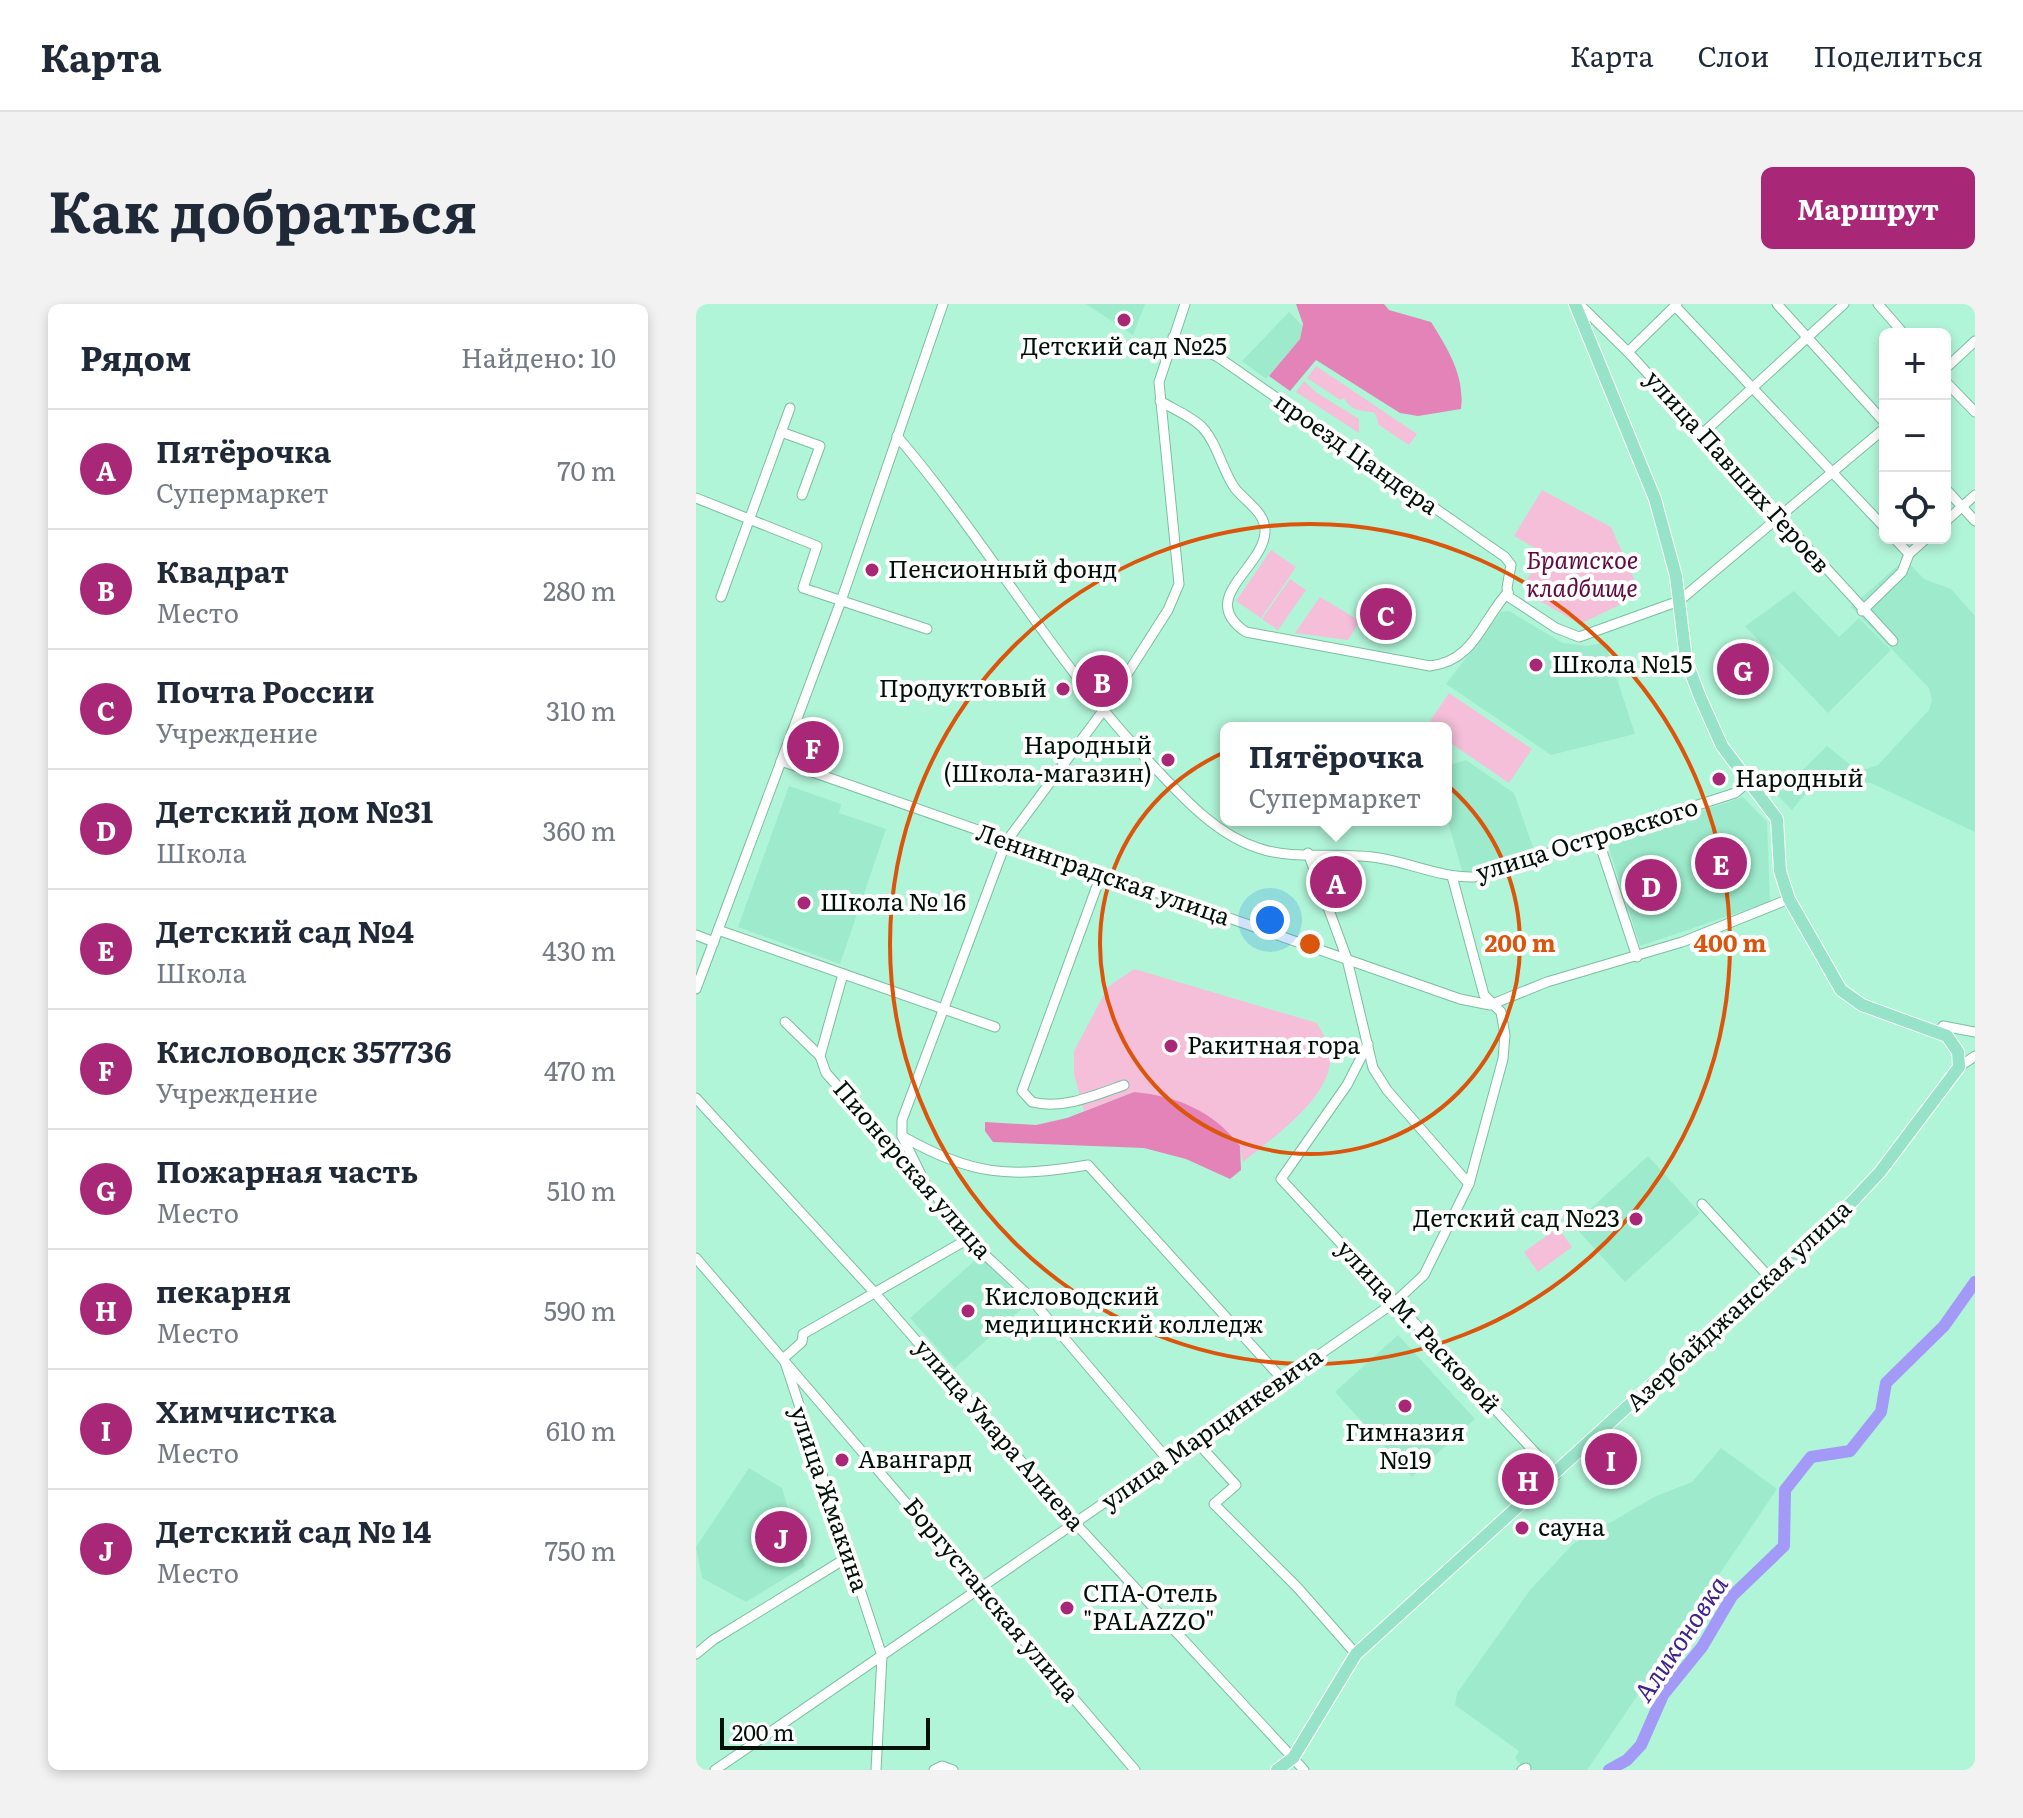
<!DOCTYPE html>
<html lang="ru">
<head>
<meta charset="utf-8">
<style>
	body { margin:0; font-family:Literata,serif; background:#f2f2f3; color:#1f2937 }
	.controls { position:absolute; right:24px; top:24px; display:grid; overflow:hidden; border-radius:12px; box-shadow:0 4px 12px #0003 }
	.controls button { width:72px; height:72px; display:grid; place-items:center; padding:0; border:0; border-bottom:2px solid #e0e1e3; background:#fff; color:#1f2937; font:40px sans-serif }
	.scale { position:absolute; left:24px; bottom:20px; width:210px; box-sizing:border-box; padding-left:8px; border:4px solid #001109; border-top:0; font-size:22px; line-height:28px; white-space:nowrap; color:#001109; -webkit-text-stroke:6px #fff; paint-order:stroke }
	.you { position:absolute; left:574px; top:616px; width:28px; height:28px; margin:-20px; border:6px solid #fff; border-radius:50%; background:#1a73e8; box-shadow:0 0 0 12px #1a73e833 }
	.badge { display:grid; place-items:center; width:52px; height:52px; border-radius:50%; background:#a82877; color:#fff; font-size:26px; font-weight:700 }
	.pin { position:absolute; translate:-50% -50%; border:4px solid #fff; box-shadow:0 2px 8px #0006 }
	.popup { position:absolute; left:524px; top:418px; width:232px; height:104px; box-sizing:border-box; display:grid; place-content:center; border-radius:12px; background:#fff; filter:drop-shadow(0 2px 6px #0005); font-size:26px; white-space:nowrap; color:#747a83 }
	.popup b { font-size:30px; color:#1f2937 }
	.popup::after { content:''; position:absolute; left:50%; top:100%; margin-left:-16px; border:16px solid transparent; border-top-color:#fff }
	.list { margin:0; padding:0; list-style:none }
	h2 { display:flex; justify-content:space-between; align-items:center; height:104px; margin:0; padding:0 32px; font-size:34px }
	h2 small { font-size:26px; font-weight:400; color:#747a83 }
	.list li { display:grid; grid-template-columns:52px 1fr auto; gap:24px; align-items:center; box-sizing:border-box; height:120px; padding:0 32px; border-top:2px solid #e0e1e3 }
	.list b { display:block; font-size:30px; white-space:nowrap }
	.list p { margin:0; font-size:26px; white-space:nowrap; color:#747a83 }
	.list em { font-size:26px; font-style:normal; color:#747a83 }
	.icon { flex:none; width:44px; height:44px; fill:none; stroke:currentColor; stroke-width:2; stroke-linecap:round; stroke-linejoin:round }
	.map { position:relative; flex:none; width:1279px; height:1466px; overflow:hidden; border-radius:12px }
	header { display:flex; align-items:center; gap:48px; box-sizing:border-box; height:112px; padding:0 40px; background:#fff; border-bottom:2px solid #e0e1e3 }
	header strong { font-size:38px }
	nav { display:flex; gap:44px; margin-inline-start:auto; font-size:28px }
	.intro { display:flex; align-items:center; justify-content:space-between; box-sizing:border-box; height:192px; padding:0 48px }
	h1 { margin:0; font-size:56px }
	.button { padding:20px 36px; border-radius:12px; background:#a82877; color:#fff; font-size:28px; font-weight:700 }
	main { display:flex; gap:48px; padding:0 48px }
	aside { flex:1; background:#fff; border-radius:12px; box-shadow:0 4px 12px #0003 }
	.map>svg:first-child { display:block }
	.built { fill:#9debcc }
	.green { fill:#f5bed9 }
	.forest { fill:#e483b7 }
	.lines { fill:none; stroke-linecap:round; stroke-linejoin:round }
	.river { stroke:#a399f6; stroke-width:12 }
	.minor-casing { stroke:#7bbea3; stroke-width:11 }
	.major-casing { stroke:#fff; stroke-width:14 }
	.minor { stroke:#fff; stroke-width:9 }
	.major { stroke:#97e3ca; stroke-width:12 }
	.ring { fill:none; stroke:#dc550c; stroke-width:4 }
	.poi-dot { fill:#a82877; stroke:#fff; stroke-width:3 }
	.labels { text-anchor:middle; stroke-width:8; stroke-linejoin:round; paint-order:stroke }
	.poi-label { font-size:24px; fill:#001109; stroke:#fff; text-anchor:start }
	.street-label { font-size:24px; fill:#001109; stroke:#fff }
	.park-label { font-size:24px; font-style:italic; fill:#610942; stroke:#fff }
	.water-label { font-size:26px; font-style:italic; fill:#3f238e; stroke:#fff }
	.centre { fill:#dc550c; stroke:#fff; stroke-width:4 }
	.ring-label { font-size:24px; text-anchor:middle; font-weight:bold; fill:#dc550c; stroke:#fff; stroke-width:8; stroke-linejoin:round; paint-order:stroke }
</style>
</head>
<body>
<header>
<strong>Карта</strong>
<nav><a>Карта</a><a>Слои</a><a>Поделиться</a></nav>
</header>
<div class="intro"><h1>Как добраться</h1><a class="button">Маршрут</a></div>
<main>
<aside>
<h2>Рядом<small>Найдено: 10</small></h2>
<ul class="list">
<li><span class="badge">A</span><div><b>Пятёрочка</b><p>Супермаркет</p></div><em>70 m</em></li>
<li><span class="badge">B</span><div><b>Квадрат</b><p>Место</p></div><em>280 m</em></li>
<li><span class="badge">C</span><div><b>Почта России</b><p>Учреждение</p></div><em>310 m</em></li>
<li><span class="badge">D</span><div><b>Детский дом №31</b><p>Школа</p></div><em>360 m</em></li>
<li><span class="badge">E</span><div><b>Детский сад №4</b><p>Школа</p></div><em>430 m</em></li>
<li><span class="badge">F</span><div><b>Кисловодск 357736</b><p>Учреждение</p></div><em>470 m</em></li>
<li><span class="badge">G</span><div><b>Пожарная часть</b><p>Место</p></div><em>510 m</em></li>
<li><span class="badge">H</span><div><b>пекарня</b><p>Место</p></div><em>590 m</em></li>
<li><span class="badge">I</span><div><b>Химчистка</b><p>Место</p></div><em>610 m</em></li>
<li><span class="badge">J</span><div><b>Детский сад № 14</b><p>Место</p></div><em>750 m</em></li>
</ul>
</aside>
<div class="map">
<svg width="1279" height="1466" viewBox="0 0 1279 1466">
	<rect width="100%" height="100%" fill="#b1f5d9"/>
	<g class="built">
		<path d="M390,0H449L437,31Z"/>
		<path d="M593,8L606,21L604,35L570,75L546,57Z"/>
		<path d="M1209,255L1228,275L1255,285L1279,312V528L1175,479L1142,474L1119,478L1096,506L1081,491L1131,442L1156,462L1170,465L1182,461L1233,406L1236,396L1233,384L1155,303Z"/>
		<path d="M1098,287L1143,333L1163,314L1195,346L1132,409L1049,322Z"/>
		<path d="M813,307L867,339L892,342L909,338L939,430L855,451L750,380L805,308Z"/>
		<path d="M770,456L818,489L839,549L767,570L750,511V462Z"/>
		<path d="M93,482L145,500L143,509L190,525L144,660L42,623Z"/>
		<path d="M1047,493L1071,518L1074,598L944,642L911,538Z"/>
		<path d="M952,852L1004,909L929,978L877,921Z"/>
		<path d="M285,951L330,1001L259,1064L214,1014Z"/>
		<path d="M702,1031L779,1115L716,1173L639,1088Z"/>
		<path d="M1025,1144L1081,1185L891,1466H829L819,1454L823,1447L759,1401L761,1389L834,1286L877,1240L960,1192L996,1178Z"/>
		<path d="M53,1164L86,1184L109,1262L50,1298L6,1274L0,1243Z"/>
	</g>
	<g class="green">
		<path d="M620,62L721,130L713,141L683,121L679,109C665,105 656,109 648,94L644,96L611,74Z"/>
		<path d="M608,77L621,89L663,115V129L600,88Z"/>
		<path d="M846,186L915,223L939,277L940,293L884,320L833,291L830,277L848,249L818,232Z"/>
		<path d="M575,246L600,263L565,314L540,297Z"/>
		<path d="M594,275L610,286L582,326L566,315Z"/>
		<path d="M624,293L664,317L652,336L599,329Z"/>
		<path d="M753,389L836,445L813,479L750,436V424L730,423Z"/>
		<path d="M438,665L621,719C625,727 633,739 634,748C640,791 576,834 547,858L544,842L438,788L388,807L378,770V747L412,683Z"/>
		<path d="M862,924L876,943L842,968L828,948Z"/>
	</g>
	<g class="forest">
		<path d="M600,0H688L693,6L735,18C752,45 769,72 765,105L722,112L704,109L620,56L594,87L573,72L604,35L607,20Z"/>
		<path d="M438,788C481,792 517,807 544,842L545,866L534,875L490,855L448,844L297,838L289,827V818L340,821L371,814Z"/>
	</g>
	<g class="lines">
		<path class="river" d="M913,1466L931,1456L945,1441L967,1391L1006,1343L1036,1292L1088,1242L1089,1186L1115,1153L1154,1147L1185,1108L1190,1079L1248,1022L1279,978"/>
		<g class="minor-casing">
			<g id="minor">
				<path d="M883,0L932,48L1197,337"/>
				<path d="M1081,0L1189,119"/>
				<path d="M1182,0L1208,30"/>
				<path d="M979,2L1189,224"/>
				<path d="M477,33L522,53L809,253L815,261L811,284L813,293L860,324L883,333L983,297L1189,124"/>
				<path d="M932,48L981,0"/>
				<path d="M1249,65L1279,37"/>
				<path d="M1249,77L1279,108"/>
				<path d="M464,97C477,105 495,112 506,123C521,139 526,165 538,183C549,198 570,208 569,228C567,265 500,294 550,328L734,362C778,357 785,318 812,288"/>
				<path d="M85,128L124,142L106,191"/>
				<path d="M1006,130L1148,0"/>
				<path d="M201,132C293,240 362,365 462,467C490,497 522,531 562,544C599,557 645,547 683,554C715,559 746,574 778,573L1039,489L1051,479"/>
				<path d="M1249,184L1279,217"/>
				<path d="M0,194L121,242L107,284L231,325"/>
				<path d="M1249,218L1279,191"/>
				<path d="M1198,234L1213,250"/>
				<path d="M25,293L94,104"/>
				<path d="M1166,307L1206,268L1213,250L1231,234"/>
				<path d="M85,457L764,695L794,701L851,678L986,638L1093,595"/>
				<path d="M902,535L941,653"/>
				<path d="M612,549L651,655L677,764L691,786L773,880"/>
				<path d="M405,571L326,787L336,798C366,806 400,791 428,781"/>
				<path d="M22,626L299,723"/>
				<path d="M0,631L18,638"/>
				<path d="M0,685L145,297L247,0"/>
				<path d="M89,718L124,752L130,769L269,925L272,935L329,988L472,1156"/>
				<path d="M1244,728L1247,722L1279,728"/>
				<path d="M672,740L651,781L585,875L860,1171"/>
				<path d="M124,752L147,670"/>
				<path d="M1263,763L1279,752"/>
				<path d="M0,794L178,988L379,1219L608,1466"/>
				<path d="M206,832C276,872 313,874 392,861L587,1076"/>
				<path d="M230,881L206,832V816L310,538L412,400L472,306L483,280L463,78L489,0"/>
				<path d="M1006,900L1074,974"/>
				<path d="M0,954L439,1466"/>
				<path d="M88,1054L106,1038L107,1030L272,935"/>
				<path d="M89,1058L186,1352L180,1466"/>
				<path d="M499,1136L540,1181L518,1200L601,1283L660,1350"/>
				<path d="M0,1350L17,1336L152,1253"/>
				<path d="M19,1466L587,1076L699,998L728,971L773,880L807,755L809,731L805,708L788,691L756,572"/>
				<path d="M238,1466L246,1462L257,1466"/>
				<path d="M826,1466L830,1464"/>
			</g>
		</g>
		<g class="major-casing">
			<path id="major" d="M581,1466L597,1454L660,1350L1156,898L1184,868L1263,763L1262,748L1251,732L1166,701L1145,686L1093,595L1084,567L1081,515L1026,442L1004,393L990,356L980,272L959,195L879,0"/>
		</g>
		<use href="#minor" class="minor"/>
		<use href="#major" class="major"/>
	</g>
	<g class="ring">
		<circle cx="614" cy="640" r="210"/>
		<circle cx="614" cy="640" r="420"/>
	</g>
	<g class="poi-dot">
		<circle cx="428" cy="16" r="8"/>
		<circle cx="176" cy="266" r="8"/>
		<circle cx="840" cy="361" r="8"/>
		<circle cx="367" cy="385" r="8"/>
		<circle cx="472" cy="456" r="8"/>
		<circle cx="1023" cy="475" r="8"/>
		<circle cx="108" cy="599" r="8"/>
		<circle cx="475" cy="742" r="8"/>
		<circle cx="940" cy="915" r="8"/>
		<circle cx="272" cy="1007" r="8"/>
		<circle cx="709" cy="1102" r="8"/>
		<circle cx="146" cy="1156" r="8"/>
		<circle cx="826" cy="1224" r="8"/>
		<circle cx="371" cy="1304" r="8"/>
	</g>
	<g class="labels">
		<g class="poi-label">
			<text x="428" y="51" text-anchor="middle">Детский сад №25</text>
			<text x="192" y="274">Пенсионный фонд</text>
			<text x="856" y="369">Школа №15</text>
			<text x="351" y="393" text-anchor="end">Продуктовый</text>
			<text x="456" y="450" text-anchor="end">Народный<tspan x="456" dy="28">(Школа-магазин)</tspan></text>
			<text x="1039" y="483">Народный</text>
			<text x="124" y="607">Школа № 16</text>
			<text x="491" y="750">Ракитная гора</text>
			<text x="924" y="923" text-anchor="end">Детский сад №23</text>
			<text x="288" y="1001">Кисловодский<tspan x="288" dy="28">медицинский колледж</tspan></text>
			<text x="709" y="1137" text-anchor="middle">Гимназия<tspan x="709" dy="28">№19</tspan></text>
			<text x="162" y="1164">Авангард</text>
			<text x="842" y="1232">сауна</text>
			<text x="387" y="1298">СПА-Отель<tspan x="387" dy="28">"PALAZZO"</tspan></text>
		</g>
		<g class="street-label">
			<text transform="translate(660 150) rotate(35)" y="8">проезд Цандера</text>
			<text transform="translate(1041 168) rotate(48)" y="8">улица Павших Героев</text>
			<text transform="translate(891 536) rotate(-17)" y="8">улица Островского</text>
			<text transform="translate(407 571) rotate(19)" y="8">Ленинградская улица</text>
			<text transform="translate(216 866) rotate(49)" y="8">Пионерская улица</text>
			<text transform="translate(1043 1002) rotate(-43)" y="8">Азербайджанская улица</text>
			<text transform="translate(722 1023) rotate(47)" y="8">улица М. Расковой</text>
			<text transform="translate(516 1125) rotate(-35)" y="8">улица Марцинкевича</text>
			<text transform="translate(303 1131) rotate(49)" y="8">улица Умара Алиева</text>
			<text transform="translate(133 1195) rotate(71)" y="8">улица Жмакина</text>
			<text transform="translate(295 1296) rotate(50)" y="8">Боргустанская улица</text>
		</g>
		<g class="park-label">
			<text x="886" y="265">Братское<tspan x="886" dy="28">кладбище</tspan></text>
		</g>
		<g class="water-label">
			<text transform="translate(985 1335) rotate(-56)" y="9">Аликоновка</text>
		</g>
	</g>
	<circle cx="614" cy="640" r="12" class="centre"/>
	<g class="ring-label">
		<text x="824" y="648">200 m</text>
		<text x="1034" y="648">400 m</text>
	</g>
</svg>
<div class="controls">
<button>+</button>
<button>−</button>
<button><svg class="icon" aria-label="locate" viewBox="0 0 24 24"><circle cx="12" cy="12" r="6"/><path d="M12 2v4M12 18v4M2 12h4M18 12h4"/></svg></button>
</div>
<div class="scale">200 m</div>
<div class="you"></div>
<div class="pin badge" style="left:640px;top:578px">A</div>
<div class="popup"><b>Пятёрочка</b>Супермаркет</div>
<div class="pin badge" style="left:406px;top:377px">B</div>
<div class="pin badge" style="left:690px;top:310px">C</div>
<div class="pin badge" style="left:955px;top:581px">D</div>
<div class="pin badge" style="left:1025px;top:559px">E</div>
<div class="pin badge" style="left:117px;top:443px">F</div>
<div class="pin badge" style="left:1047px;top:365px">G</div>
<div class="pin badge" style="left:832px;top:1175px">H</div>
<div class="pin badge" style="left:915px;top:1155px">I</div>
<div class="pin badge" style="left:85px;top:1233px">J</div>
</div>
</main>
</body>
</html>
